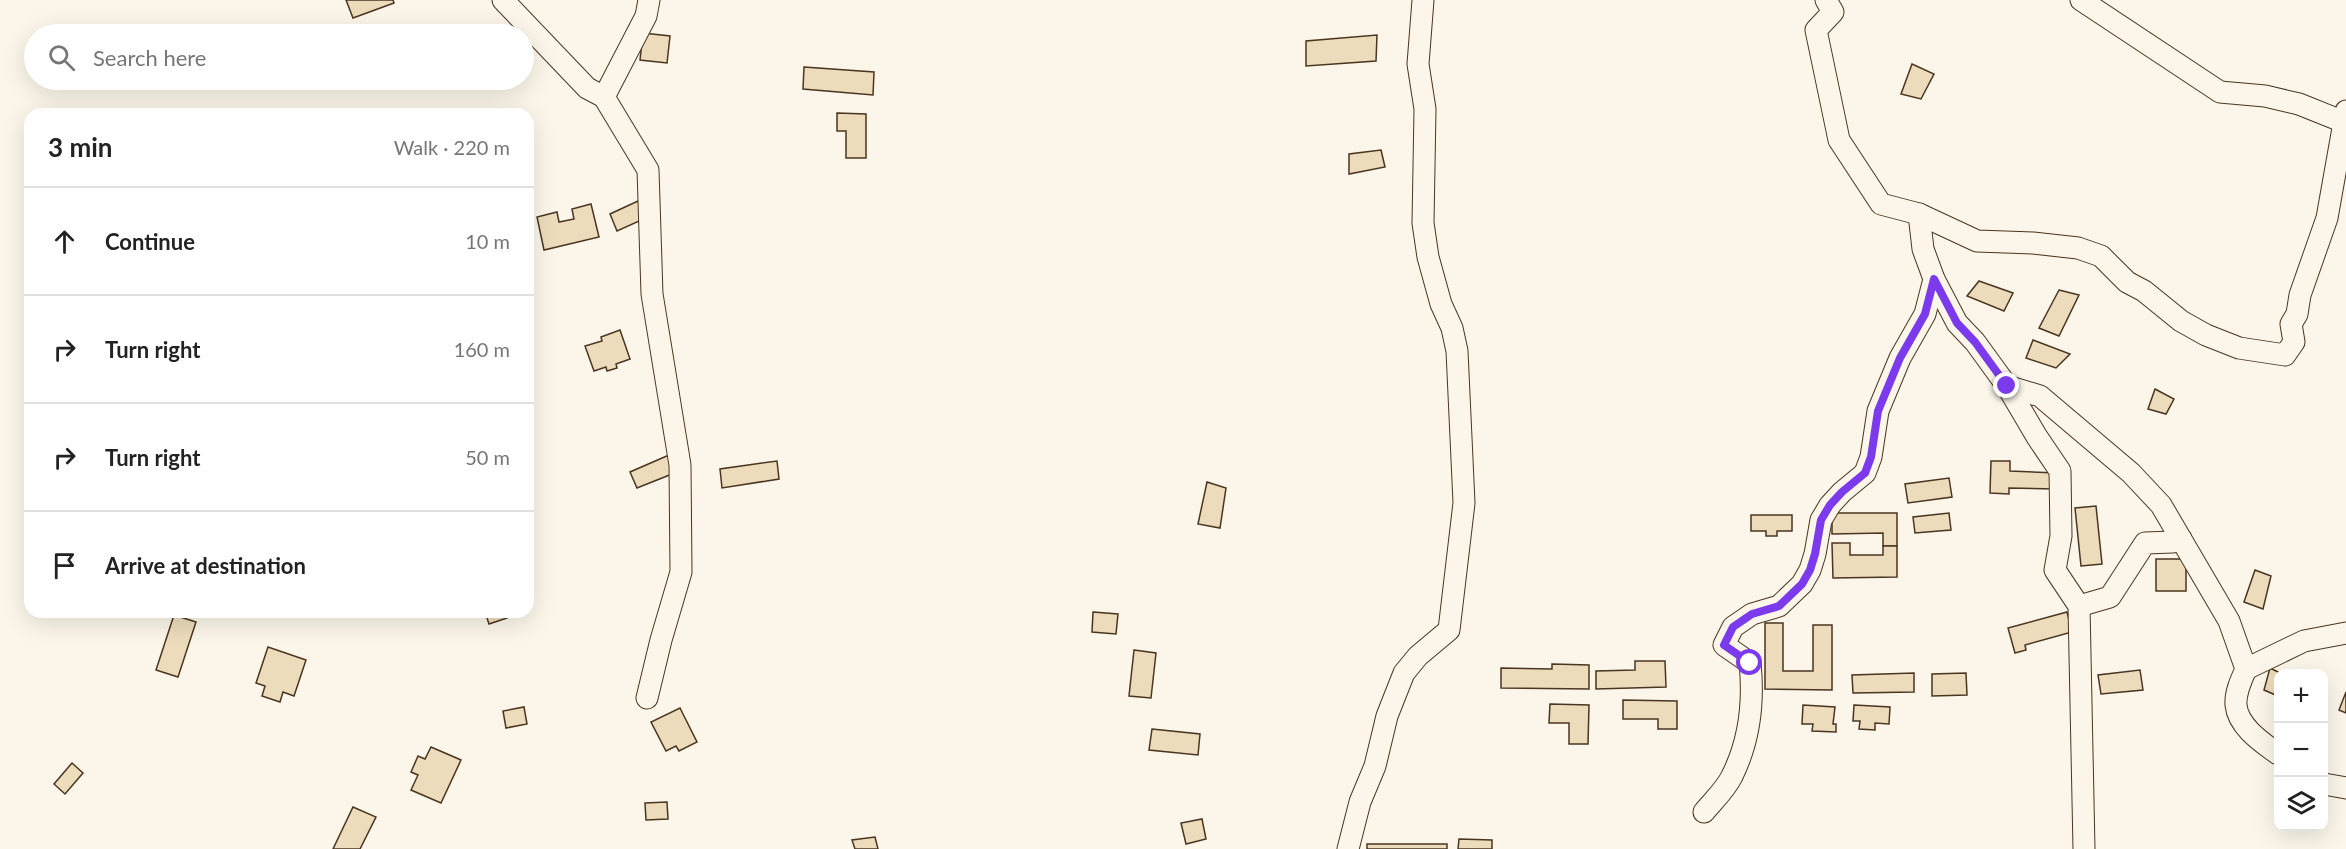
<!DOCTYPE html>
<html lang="en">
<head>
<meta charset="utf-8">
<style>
	body { margin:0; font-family:Lato,sans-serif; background:#f6f6f6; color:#222 }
	.controls { position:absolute; right:18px; bottom:18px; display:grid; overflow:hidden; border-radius:12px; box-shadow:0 6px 24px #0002 }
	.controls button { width:54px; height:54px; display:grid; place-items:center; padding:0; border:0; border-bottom:2px solid #e0e0e0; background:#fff; color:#222; font:30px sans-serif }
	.stop { position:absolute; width:18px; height:18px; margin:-14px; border:4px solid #7c3aed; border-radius:50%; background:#fff }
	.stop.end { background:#7c3aed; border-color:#fff; box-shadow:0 2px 6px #0008 }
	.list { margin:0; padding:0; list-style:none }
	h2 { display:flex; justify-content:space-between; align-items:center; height:78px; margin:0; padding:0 24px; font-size:26px }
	h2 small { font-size:20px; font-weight:400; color:#767676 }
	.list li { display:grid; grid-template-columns:39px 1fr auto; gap:18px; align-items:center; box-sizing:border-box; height:108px; padding:0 24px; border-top:2px solid #e0e0e0 }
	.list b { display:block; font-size:22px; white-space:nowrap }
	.list em { font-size:20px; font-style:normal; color:#767676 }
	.icon { flex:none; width:33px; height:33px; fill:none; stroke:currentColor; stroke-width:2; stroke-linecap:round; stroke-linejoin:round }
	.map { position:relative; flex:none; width:2346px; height:849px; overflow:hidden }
	.search { position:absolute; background:#fff; box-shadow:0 6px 24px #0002; left:24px; top:24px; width:510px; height:66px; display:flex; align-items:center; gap:15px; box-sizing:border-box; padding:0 21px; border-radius:33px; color:#767676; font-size:22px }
	.panel { position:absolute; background:#fff; box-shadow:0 6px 24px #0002; left:24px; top:108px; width:510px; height:510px; border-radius:18px }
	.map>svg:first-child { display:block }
	.building { fill:#ecdcbc; stroke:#4a3520; stroke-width:1.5 }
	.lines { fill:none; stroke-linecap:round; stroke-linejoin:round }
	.minor-casing { stroke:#4a3520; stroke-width:23 }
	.minor { stroke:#fbf6e9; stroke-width:21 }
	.route { stroke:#7c3aed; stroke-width:8 }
</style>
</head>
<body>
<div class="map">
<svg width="2346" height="849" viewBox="0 0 2346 849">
	<rect width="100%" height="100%" fill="#fbf6e9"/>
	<g class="building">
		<path d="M346,0H393L394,3L353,18Z"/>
		<path d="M643,33L670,36L667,63L640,60Z"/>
		<path d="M1377,35L1376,61L1306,66V41Z"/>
		<path d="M1912,64L1934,74L1921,99L1901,94Z"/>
		<path d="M804,67L874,72L873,95L803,89Z"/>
		<path d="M383,80H411L387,89Z"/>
		<path d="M837,113L866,114V158H846V131H837Z"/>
		<path d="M1381,150L1385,167L1349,174V154Z"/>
		<path d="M638,201L646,218L617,231L610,214Z"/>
		<path d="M591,204L599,237L544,250L537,217L557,212L559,222L574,219L572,209Z"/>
		<path d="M1979,281L2013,293L2004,311L1967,296Z"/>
		<path d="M2059,290L2079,295L2059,336L2039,328Z"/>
		<path d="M620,330L630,359L616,364L617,368L607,371L606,367L594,371L585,346L602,341L601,337Z"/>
		<path d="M2033,340L2070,354L2056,368L2026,358Z"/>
		<path d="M2155,389L2174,399L2166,414L2148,409Z"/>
		<path d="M669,455L677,472L637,488L630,472Z"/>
		<path d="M777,461L779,479L722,488L720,469Z"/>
		<path d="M1991,461H2010V471L2057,473L2056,489L2009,488V494L1990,493Z"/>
		<path d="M1949,478L1952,497L1908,503L1905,484Z"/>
		<path d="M1207,482L1226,488L1220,528L1198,524Z"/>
		<path d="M2096,506L2102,564L2081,566L2075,508Z"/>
		<path d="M1832,513H1897V546H1883V533L1832,534Z"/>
		<path d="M1949,513L1951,530L1915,533L1913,517Z"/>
		<path d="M1751,515H1792V531H1777V536H1766V531H1751Z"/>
		<path d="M1832,543H1850V555H1883V546H1897V577L1833,578Z"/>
		<rect x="2156" y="559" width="30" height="32"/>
		<path d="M2255,570L2271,576L2263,609L2244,602Z"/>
		<path d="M485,612H505L507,618L489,624Z"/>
		<path d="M1093,612L1118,614L1116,634L1092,632Z"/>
		<path d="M2067,612L2072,632L2025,645L2026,650L2015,653L2008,628Z"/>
		<path d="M174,615L196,622L178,677L156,670Z"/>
		<path d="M1765,623H1783V671H1813V625H1832V690L1765,689Z"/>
		<path d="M268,647L306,660L294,696L283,692L280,702L262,696L265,686L256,683Z"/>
		<path d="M1134,650L1156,653L1151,698L1129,696Z"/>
		<path d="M1635,661H1665L1666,687L1596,689V671L1635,670Z"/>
		<path d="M1552,664L1589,665V689L1501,688V668L1552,669Z"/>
		<path d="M2270,668L2282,674H2278V696L2264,690Z"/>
		<path d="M2140,670L2143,690L2101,694L2098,675Z"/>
		<path d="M1914,673V692L1853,693L1852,675Z"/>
		<path d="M1966,673L1967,695L1932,696V674Z"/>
		<path d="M2346,692V713L2339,710Z"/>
		<path d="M1623,700L1677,701V729H1658V719H1623Z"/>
		<path d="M1550,704L1589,705L1588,744H1569V723H1549Z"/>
		<path d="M1803,705L1835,707L1833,724H1836V732L1812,731L1813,724H1802Z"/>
		<path d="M1854,705L1890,707L1889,724L1875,723V730L1859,729L1860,721H1853Z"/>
		<path d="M524,707L527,724L506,728L503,711Z"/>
		<path d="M680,708L697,742L679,751L676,746L666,751L651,722Z"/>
		<path d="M1152,729L1200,734L1198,755L1149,750Z"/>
		<path d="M431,747L461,760L441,803L411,790L418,775L411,772L418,756L425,759Z"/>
		<path d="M72,763L83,773L65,794L54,784Z"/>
		<path d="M667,802L668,819L646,820L645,803Z"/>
		<path d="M353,807L376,817L360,849H333Z"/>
		<path d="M1202,819L1206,839L1186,844L1181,823Z"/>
		<path d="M875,837L878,849H855L852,840Z"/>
		<path d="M1459,839L1492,840V849H1458Z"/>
		<rect x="1367" y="844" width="80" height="5"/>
	</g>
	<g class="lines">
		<g class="minor-casing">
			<g id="minor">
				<path d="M503,0L587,88L604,97L648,170L652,294L680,465L681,572L661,640L647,698"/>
				<path d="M1826,0L1833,12L1816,30L1839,140L1881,204L1919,214L1923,249L1934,279L1957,323L1975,342L2007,386L2037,437L2060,471L2061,536L2055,570L2079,606L2084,849"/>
				<path d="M2081,0L2220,92L2265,96L2299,104L2344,122"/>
				<path d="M604,97L646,16L649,0"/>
				<path d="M1919,214L1977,241L2033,243L2078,248L2101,256L2127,282L2144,291L2181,321L2206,335L2239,348L2285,355L2294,342L2291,324L2297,314L2300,295L2327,218L2346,111"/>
				<path d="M2007,386L2040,396L2131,473L2161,505L2229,621L2246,669C2241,680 2235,693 2236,705C2238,727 2263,743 2278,754"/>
				<path d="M2079,606L2110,597L2145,543L2173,542L2181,539"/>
				<path d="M2246,669L2304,641L2346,633"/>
				<path d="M2324,784L2346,788"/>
				<path d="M1704,812C1713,801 1726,789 1732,776C1750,740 1754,702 1750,663L1724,645L1733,627L1752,614L1779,606L1802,584L1810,570L1815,554L1821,520L1830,505L1842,492L1865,473L1871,457L1878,411L1900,358L1925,314L1934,279"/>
				<path d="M1348,849L1360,802L1375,766L1387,716L1404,673L1418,656L1449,630L1464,503L1457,351L1452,328L1441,304L1428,257L1423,223L1425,109L1418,64L1423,0"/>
			</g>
		</g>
		<use href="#minor" class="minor"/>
	</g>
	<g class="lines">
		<path class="route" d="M1750,663L1724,645L1733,627L1752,614L1779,606L1802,584L1810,570L1815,554L1821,520L1830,505L1842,492L1865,473L1871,457L1878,411L1900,358L1925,314L1934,279L1957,323L1975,342L2007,386"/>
	</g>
</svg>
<div class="controls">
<button>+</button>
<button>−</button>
<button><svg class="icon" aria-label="layers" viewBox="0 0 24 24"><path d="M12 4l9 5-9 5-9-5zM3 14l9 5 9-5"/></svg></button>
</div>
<div class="stop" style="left:1750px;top:663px"></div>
<div class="stop end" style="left:2007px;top:386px"></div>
<div class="search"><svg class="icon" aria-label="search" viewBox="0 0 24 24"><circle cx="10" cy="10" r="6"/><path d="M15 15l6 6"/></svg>Search here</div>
<section class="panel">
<h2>3 min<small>Walk · 220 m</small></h2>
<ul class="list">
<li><svg class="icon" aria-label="ahead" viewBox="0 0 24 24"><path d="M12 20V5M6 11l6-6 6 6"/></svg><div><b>Continue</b></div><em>10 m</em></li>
<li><svg class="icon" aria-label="right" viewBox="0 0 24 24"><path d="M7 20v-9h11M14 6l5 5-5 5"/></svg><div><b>Turn right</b></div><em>160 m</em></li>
<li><svg class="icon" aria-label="right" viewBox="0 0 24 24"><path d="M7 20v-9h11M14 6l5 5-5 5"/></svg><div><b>Turn right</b></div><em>50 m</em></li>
<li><svg class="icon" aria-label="arrive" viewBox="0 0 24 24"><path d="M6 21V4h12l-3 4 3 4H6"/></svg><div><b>Arrive at destination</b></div></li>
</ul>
</section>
</div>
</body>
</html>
